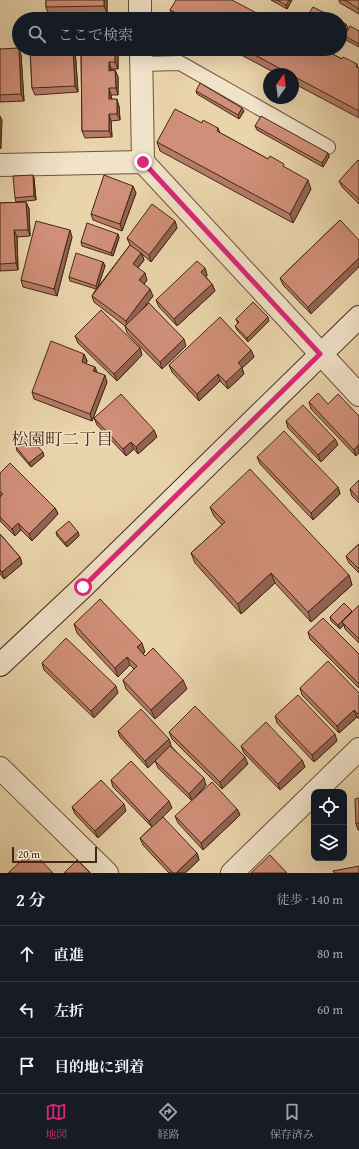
<!DOCTYPE html>
<html lang="ja">
<head>
<meta charset="utf-8">
<style>
	body { margin:0; font-family:"Gentium Book Plus","Noto Serif JP",serif; background:#20242c; color:#f1f3f6 }
	.controls { position:absolute; right:12px; bottom:12px; display:grid; overflow:hidden; border-radius:8px; box-shadow:0 4px 16px #0002 }
	.controls button { width:36px; height:36px; display:grid; place-items:center; padding:0; border:0; border-bottom:1px solid #363941; background:#171b24; color:#f1f3f6; font:20px sans-serif }
	.compass { position:absolute; left:263px; top:68px; width:36px; height:36px; border-radius:50%; background:#171b24; box-shadow:0 4px 16px #0002; rotate:14deg }
	.scale { position:absolute; left:12px; bottom:10px; width:85px; box-sizing:border-box; padding-left:4px; border:2px solid #452715; border-top:0; font-size:11px; line-height:14px; white-space:nowrap; color:#452715; -webkit-text-stroke:3px #f1e3c9; paint-order:stroke }
	.stop { position:absolute; width:12px; height:12px; margin:-9px; border:3px solid #db2777; border-radius:50%; background:#fff }
	.stop.end { background:#db2777; border-color:#fff; box-shadow:0 1px 4px #0008 }
	.list { margin:0; padding:0; list-style:none }
	h2 { display:flex; justify-content:space-between; align-items:center; height:52px; margin:0; padding:0 16px; font-size:17px }
	h2 small { font-size:13px; font-weight:400; color:#9ea1a6 }
	.list li { display:grid; grid-template-columns:26px 1fr auto; gap:12px; align-items:center; box-sizing:border-box; height:56px; padding:0 16px; border-top:1px solid #363941 }
	.list b { display:block; font-size:15px; white-space:nowrap }
	.list em { font-size:13px; font-style:normal; color:#9ea1a6 }
	.icon { flex:none; width:22px; height:22px; fill:none; stroke:currentColor; stroke-width:2; stroke-linecap:round; stroke-linejoin:round }
	.map { position:relative; flex:none; width:359px; height:873px; overflow:hidden }
	.search { position:absolute; background:#171b24; box-shadow:0 4px 16px #0002; left:12px; right:12px; top:12px; height:44px; display:flex; align-items:center; gap:10px; box-sizing:border-box; padding:0 14px; border-radius:22px; color:#9ea1a6; font-size:15px }
	.sheet { height:220px; background:#171b24 }
	nav { display:flex; justify-content:space-around; align-items:center; box-sizing:border-box; height:56px; border-top:1px solid #363941; background:#171b24; font-size:11px; color:#9ea1a6 }
	nav a { display:grid; justify-items:center; gap:2px }
	nav .on { color:#db2777 }
	.map>svg:first-child { display:block }
	.lines { fill:none; stroke-linecap:round; stroke-linejoin:round }
	.lane-casing { stroke:#6e523b; stroke-width:16 }
	.street-casing { stroke:#6e523b; stroke-width:24 }
	.secondary-casing { stroke:#452715; stroke-width:24 }
	.lane { stroke:#f1e3c9; stroke-width:14 }
	.street { stroke:#f1e3c9; stroke-width:22 }
	.secondary { stroke:#f1e3c9; stroke-width:22 }
	.wall { fill:#b37b68; stroke:#452715 }
	.shaded-wall { fill:#926455; stroke:#452715 }
	.building { fill:#d08f79; stroke:#452715 }
	.route { stroke:#db2777; stroke-width:5 }
	.labels { text-anchor:middle; stroke-width:3; stroke-linejoin:round; paint-order:stroke }
	.neighbourhood-label { font-size:17px; fill:#452715; stroke:#f1e3c9 }
</style>
</head>
<body>
<div class="map">
<svg width="359" height="873" viewBox="0 0 359 873">
	<rect width="100%" height="100%" fill="#ead4ac"/>
	<filter id="stains"><feTurbulence type="fractalNoise" baseFrequency=".005" numOctaves="4"/><feColorMatrix values="0 0 0 0 .2 0 0 0 0 .09 0 0 0 0 .02 0 0 0 .5 -.17"/></filter>
	<radialGradient id="worn" r=".72"><stop offset=".6" stop-color="#630" stop-opacity="0"/><stop offset="1" stop-color="#630" stop-opacity=".3"/></radialGradient>
	<g class="lines">
		<g class="lane-casing">
			<path id="lane" d="M141,64L180,63L328,147"/>
		</g>
		<g class="street-casing">
			<g id="street">
				<path d="M140,0V19"/>
				<path d="M141,49L143,162L359,395"/>
				<path d="M0,165L143,162"/>
				<path d="M0,768L107,873"/>
				<path d="M315,792L359,749"/>
				<path d="M232,873L314,793"/>
			</g>
		</g>
		<g class="secondary-casing">
			<path id="secondary" d="M0,665L83,587L359,317"/>
		</g>
		<use href="#lane" class="lane"/>
		<use href="#street" class="street"/>
		<use href="#secondary" class="secondary"/>
	</g>
	<g class="wall">
		<path d="M46,0H107V13L48,14L46,7Z"/>
		<path d="M271,0H292L287,9Z"/>
		<path d="M339,0H359V14L340,3Z"/>
		<path d="M170,10L268,19H175L174,18Z"/>
		<path d="M308,15L337,19H310Z"/>
		<path d="M340,21L348,28L343,37L340,35Z"/>
		<path d="M359,31V47L346,40L345,36Z"/>
		<path d="M0,49L21,55L24,101L0,102Z"/>
		<path d="M30,49H75L78,92L35,95L32,88Z"/>
		<path d="M81,49H116L118,54V69H111V70H115L118,77V95H111L112,99L119,106L120,120L111,121L112,137L85,138L82,131Z"/>
		<path d="M230,49H323L342,59L357,64L358,68H359V118L293,83V74H277Z"/>
		<path d="M196,91L244,111L239,119L197,94Z"/>
		<path d="M202,123L218,128L220,133L285,168L311,189L293,223L160,151L157,142Z"/>
		<path d="M255,126L328,153L329,157L323,167L257,130Z"/>
		<path d="M359,161V204L342,187L339,181Z"/>
		<path d="M33,175L34,178L36,200L16,202L15,198Z"/>
		<path d="M136,193L122,231L93,220L91,214Z"/>
		<path d="M26,202L29,209L30,236L17,237L18,270L0,271V203Z"/>
		<path d="M340,220L311,314L283,285L280,278Z"/>
		<path d="M175,221L177,228L151,262L142,254L144,260L138,268L147,280L144,284L153,296L142,309L186,346L162,369L127,333L125,326L94,302L92,296L96,289L70,281L69,277L103,262L105,266L98,287L130,245L127,238Z"/>
		<path d="M118,234L119,238L113,256L82,246L81,242Z"/>
		<path d="M72,237L57,296L23,287L21,280Z"/>
		<path d="M205,268L207,275L206,277L212,284L215,291L177,326L159,307L156,300Z"/>
		<path d="M236,319L269,321L248,342L237,330L235,326L238,324Z"/>
		<path d="M75,336L140,348L142,355L117,381L78,343Z"/>
		<path d="M251,350L254,357L242,368L244,374L228,389L220,381L199,401L172,372L169,365Z"/>
		<path d="M84,354L87,361L86,364L95,367L97,372L107,382L92,421L34,399L32,392Z"/>
		<path d="M338,394L356,456L311,409L309,402L328,404Z"/>
		<path d="M94,418L157,437L138,454L134,449L126,456L97,425Z"/>
		<path d="M286,421L335,439L338,445L321,462L288,428Z"/>
		<path d="M16,447L44,456L31,467L17,451Z"/>
		<path d="M257,457L338,487L340,494L313,520L260,464Z"/>
		<path d="M0,473L55,508L58,514L32,541L21,530L15,536L0,521V497H1L0,496Z"/>
		<path d="M359,480V503L352,496L350,489Z"/>
		<path d="M210,507L349,575L352,585L311,622L275,583L241,614L195,563L191,553L222,525L214,516Z"/>
		<path d="M56,532H78L79,536L67,547L57,536Z"/>
		<path d="M0,534L20,557L22,564L4,579L0,574Z"/>
		<path d="M359,544V573L349,563L346,556Z"/>
		<path d="M359,605V643L345,629L344,625L340,629L331,621L330,617L353,612Z"/>
		<path d="M74,624L145,652L143,654L145,656L187,689L155,719L126,689L123,680L134,669L130,665L118,677L77,633Z"/>
		<path d="M308,632L359,654V688L310,639Z"/>
		<path d="M42,663L118,693L94,718L44,670Z"/>
		<path d="M300,688L359,693V719L357,717L339,733L302,695Z"/>
		<path d="M275,716L337,741L314,762L277,723Z"/>
		<path d="M118,731L169,739L171,746L206,785L192,801L158,768L155,761L148,768L120,737Z"/>
		<path d="M169,732L248,764L222,789L172,739Z"/>
		<path d="M241,746L302,760L305,767L280,790L244,753Z"/>
		<path d="M111,780L172,808L158,821L197,853L199,860L185,873H169L143,845L140,838L152,827L113,787Z"/>
		<path d="M359,798V830H358L356,824Z"/>
		<path d="M72,807L126,811L98,838L75,814Z"/>
		<path d="M237,809L240,815L203,850L178,823L175,816Z"/>
	</g>
	<g class="shaded-wall">
		<path d="M104,0H107V13L104,6Z"/>
		<path d="M289,0H292L287,9L286,5Z"/>
		<path d="M346,24L348,28L343,37L341,33Z"/>
		<path d="M19,49L21,55L24,101L21,94Z"/>
		<path d="M73,49H75L78,92L75,86Z"/>
		<path d="M115,49H116L118,54V69L115,62Z"/>
		<path d="M109,62L111,69V77L109,71Z"/>
		<path d="M115,70L118,77V95L116,88Z"/>
		<path d="M109,88L111,95L112,106L109,99Z"/>
		<path d="M117,99L119,106L120,120L117,114Z"/>
		<path d="M242,108L244,111L239,119L238,115Z"/>
		<path d="M109,114L111,121L112,137L109,131Z"/>
		<path d="M0,116L2,120L1,149L0,145Z"/>
		<path d="M328,153L329,157L323,167L322,163Z"/>
		<path d="M33,175L34,178L36,200L34,196Z"/>
		<path d="M308,180L311,189L293,223L290,214Z"/>
		<path d="M133,186L136,193L122,231L120,224Z"/>
		<path d="M26,202L29,209L30,236L28,230Z"/>
		<path d="M175,221L177,228L151,262L149,255Z"/>
		<path d="M14,230L17,237L18,270L16,263Z"/>
		<path d="M70,230L72,237L57,296L54,289Z"/>
		<path d="M118,234L119,238L113,256L111,253Z"/>
		<path d="M141,253L144,260L135,271L133,264Z"/>
		<path d="M359,258V267L311,314L308,307Z"/>
		<path d="M103,262L105,266L97,290L96,286Z"/>
		<path d="M205,268L207,275L204,279L201,272Z"/>
		<path d="M145,273L147,280L142,287L139,280Z"/>
		<path d="M212,284L215,291L177,326L174,319Z"/>
		<path d="M150,289L153,296L128,328L126,321Z"/>
		<path d="M268,317L269,321L248,342L247,338Z"/>
		<path d="M184,339L186,346L162,369L160,362Z"/>
		<path d="M140,348L142,355L117,381L114,374Z"/>
		<path d="M251,350L254,357L242,368L244,374L228,389L226,382L238,363Z"/>
		<path d="M84,354L87,361L84,369L82,362Z"/>
		<path d="M95,367L97,374L93,371Z"/>
		<path d="M218,374L220,381L199,401L197,394Z"/>
		<path d="M105,375L107,382L92,421L90,414Z"/>
		<path d="M154,430L157,437L138,454L136,447Z"/>
		<path d="M335,439L338,445L321,462L318,455Z"/>
		<path d="M131,442L134,449L126,456L123,449Z"/>
		<path d="M359,444V453L356,456L354,450Z"/>
		<path d="M43,452L44,456L31,467L29,463Z"/>
		<path d="M338,487L340,494L313,520L311,513Z"/>
		<path d="M55,508L58,514L32,541L29,534Z"/>
		<path d="M18,523L21,530L15,536L12,529Z"/>
		<path d="M78,532L79,536L67,547L65,543Z"/>
		<path d="M20,557L22,564L4,579L2,572Z"/>
		<path d="M271,573L275,583L241,614L238,604Z"/>
		<path d="M349,575L352,585L311,622L308,612Z"/>
		<path d="M352,611L354,615L342,622L344,625L340,629L338,625Z"/>
		<path d="M142,643L145,652L140,656L137,647Z"/>
		<path d="M127,657L130,665L118,677L115,668Z"/>
		<path d="M183,680L187,689L155,719L151,710Z"/>
		<path d="M116,686L118,693L94,718L91,711Z"/>
		<path d="M354,710L357,717L339,733L337,726Z"/>
		<path d="M335,734L337,741L314,762L312,755Z"/>
		<path d="M169,739L171,746L148,768L145,761Z"/>
		<path d="M245,757L248,764L222,789L220,782Z"/>
		<path d="M302,760L305,767L280,790L278,784Z"/>
		<path d="M204,778L206,785L192,801L189,794Z"/>
		<path d="M169,801L172,808L152,828L149,821Z"/>
		<path d="M124,804L126,811L98,838L95,831Z"/>
		<path d="M237,809L240,815L203,850L201,843Z"/>
		<path d="M197,853L199,860L185,873H176Z"/>
	</g>
	<g class="building">
		<path d="M46,0H104V6L46,7Z"/>
		<path d="M176,0H232L268,19H188L170,10Z"/>
		<path d="M277,0H289L286,5Z"/>
		<path d="M345,0H359V9Z"/>
		<path d="M313,7L337,19H315L308,15Z"/>
		<path d="M340,21L346,24L341,33L340,32Z"/>
		<path d="M350,26L359,31V44L345,36Z"/>
		<path d="M19,48L21,94L0,95V49Z"/>
		<path d="M30,49H73L75,86L32,88Z"/>
		<path d="M81,49H115V62H109V71L115,70L116,88H109V99H117V114H109V131H82Z"/>
		<path d="M244,49H323L342,59L343,57L357,64L356,67L359,68V111L293,76V74H290Z"/>
		<path d="M200,83L242,108L238,115L196,91Z"/>
		<path d="M175,109L202,123L203,120L218,128L217,131L268,159L270,156L284,164L283,166L308,180L290,214L157,142Z"/>
		<path d="M261,116L328,153L322,163L255,126Z"/>
		<path d="M358,160L359,161V199L339,181Z"/>
		<path d="M33,175L34,196L15,198L13,176Z"/>
		<path d="M104,175L133,186L120,224L91,214Z"/>
		<path d="M26,202L28,230H14L16,263L0,264V203Z"/>
		<path d="M152,204L175,221L149,255L127,238Z"/>
		<path d="M340,220L359,240V258L308,307L280,278Z"/>
		<path d="M36,221L70,230L54,289L21,280Z"/>
		<path d="M87,223L118,234L111,253L81,242Z"/>
		<path d="M130,245L141,253L133,264L145,273L139,280L150,289L126,321L92,296Z"/>
		<path d="M76,253L103,262L96,286L69,277Z"/>
		<path d="M197,261L205,268L201,272L212,284L174,319L156,300Z"/>
		<path d="M253,302L268,317L247,338L235,326L239,322L236,319Z"/>
		<path d="M149,303L184,339L160,362L125,326Z"/>
		<path d="M101,310L140,348L114,374L75,336Z"/>
		<path d="M220,317L251,350L238,363L242,367L226,382L218,374L197,394L169,365Z"/>
		<path d="M51,341L84,354L82,362L95,367L93,371L105,375L90,414L32,392Z"/>
		<path d="M318,393L328,404L338,394L359,416V444L354,450L309,402Z"/>
		<path d="M121,394L154,430L136,447L131,442L123,449L94,418Z"/>
		<path d="M303,405L335,439L318,455L286,421Z"/>
		<path d="M284,431L338,487L311,513L257,457Z"/>
		<path d="M28,436L43,452L29,463L16,447Z"/>
		<path d="M10,463L55,508L29,534L18,523L12,529L0,517V497L3,494L0,492V473Z"/>
		<path d="M250,469L349,575L308,612L271,573L238,604L191,553L225,522L210,507Z"/>
		<path d="M359,480V499L350,489Z"/>
		<path d="M69,521L78,532L65,543L56,532Z"/>
		<path d="M0,534L20,557L2,572L0,570Z"/>
		<path d="M359,544V569L346,556Z"/>
		<path d="M100,599L142,643L137,647L145,656L153,648L183,680L151,710L123,680L137,666L127,657L115,668L74,624Z"/>
		<path d="M344,603L352,611L338,625L330,617Z"/>
		<path d="M359,605V639L342,622Z"/>
		<path d="M323,618L359,654V684L308,632Z"/>
		<path d="M66,638L116,686L91,711L42,663Z"/>
		<path d="M328,661L359,693V713L358,714L354,710L337,726L300,688Z"/>
		<path d="M298,695L335,734L312,755L275,716Z"/>
		<path d="M195,706L245,757L220,782L169,732Z"/>
		<path d="M141,709L169,739L145,761L118,731Z"/>
		<path d="M266,722L302,760L278,784L241,746Z"/>
		<path d="M170,746L204,778L189,794L155,761Z"/>
		<path d="M131,761L169,801L149,821L111,780Z"/>
		<path d="M101,780L124,804L95,831L72,807Z"/>
		<path d="M212,782L237,809L201,843L175,816Z"/>
		<path d="M359,798V823L356,824L355,799Z"/>
		<path d="M163,817L197,853L176,873H173L140,838Z"/>
		<path d="M32,851L53,873H8Z"/>
		<path d="M270,855L287,873H251Z"/>
		<path d="M77,860L90,873H64Z"/>
		<path d="M359,866V873H334L333,871Z"/>
	</g>
	<g class="lines">
		<path class="route" d="M83,587L320,354L143,162"/>
	</g>
	<g class="labels">
		<g class="neighbourhood-label">
			<text x="62" y="445">松園町二丁目</text>
		</g>
	</g>
	<rect width="100%" height="100%" filter="url(#stains)"/>
	<rect width="100%" height="100%" fill="url(#worn)"/>
</svg>
<div class="controls">
<button><svg class="icon" aria-label="locate" viewBox="0 0 24 24"><circle cx="12" cy="12" r="6"/><path d="M12 2v4M12 18v4M2 12h4M18 12h4"/></svg></button>
<button><svg class="icon" aria-label="layers" viewBox="0 0 24 24"><path d="M12 4l9 5-9 5-9-5zM3 14l9 5 9-5"/></svg></button>
</div>
<svg class="compass" viewBox="-18 -18 36 36"><path d="M0-13l5 13h-10z" fill="#e53935"/><path d="M0 13l5-13h-10z" fill="#9ea1a6"/></svg>
<div class="scale">20 m</div>
<div class="stop" style="left:83px;top:587px"></div>
<div class="stop end" style="left:143px;top:162px"></div>
<div class="search"><svg class="icon" aria-label="search" viewBox="0 0 24 24"><circle cx="10" cy="10" r="6"/><path d="M15 15l6 6"/></svg>ここで検索</div>
</div>
<section class="sheet">
<h2>2 分<small>徒歩 · 140 m</small></h2>
<ul class="list">
<li><svg class="icon" aria-label="ahead" viewBox="0 0 24 24"><path d="M12 20V5M6 11l6-6 6 6"/></svg><div><b>直進</b></div><em>80 m</em></li>
<li><svg class="icon" aria-label="left" viewBox="0 0 24 24"><path d="M17 20v-9H6M10 6l-5 5 5 5"/></svg><div><b>左折</b></div><em>60 m</em></li>
<li><svg class="icon" aria-label="arrive" viewBox="0 0 24 24"><path d="M6 21V4h12l-3 4 3 4H6"/></svg><div><b>目的地に到着</b></div></li>
</ul>
</section>
<nav>
<a class="on"><svg class="icon" aria-label="map" viewBox="0 0 24 24"><path d="M3 6l6-2 6 2 6-2v14l-6 2-6-2-6 2zM9 4v14M15 6v14"/></svg>地図</a>
<a><svg class="icon" aria-label="directions" viewBox="0 0 24 24"><path d="M12 3l9 9-9 9-9-9zM9 14v-3h6M13 9l2 2-2 2"/></svg>経路</a>
<a><svg class="icon" aria-label="saved" viewBox="0 0 24 24"><path d="M7 4h10v16l-5-4-5 4z"/></svg>保存済み</a>
</nav>
</body>
</html>
